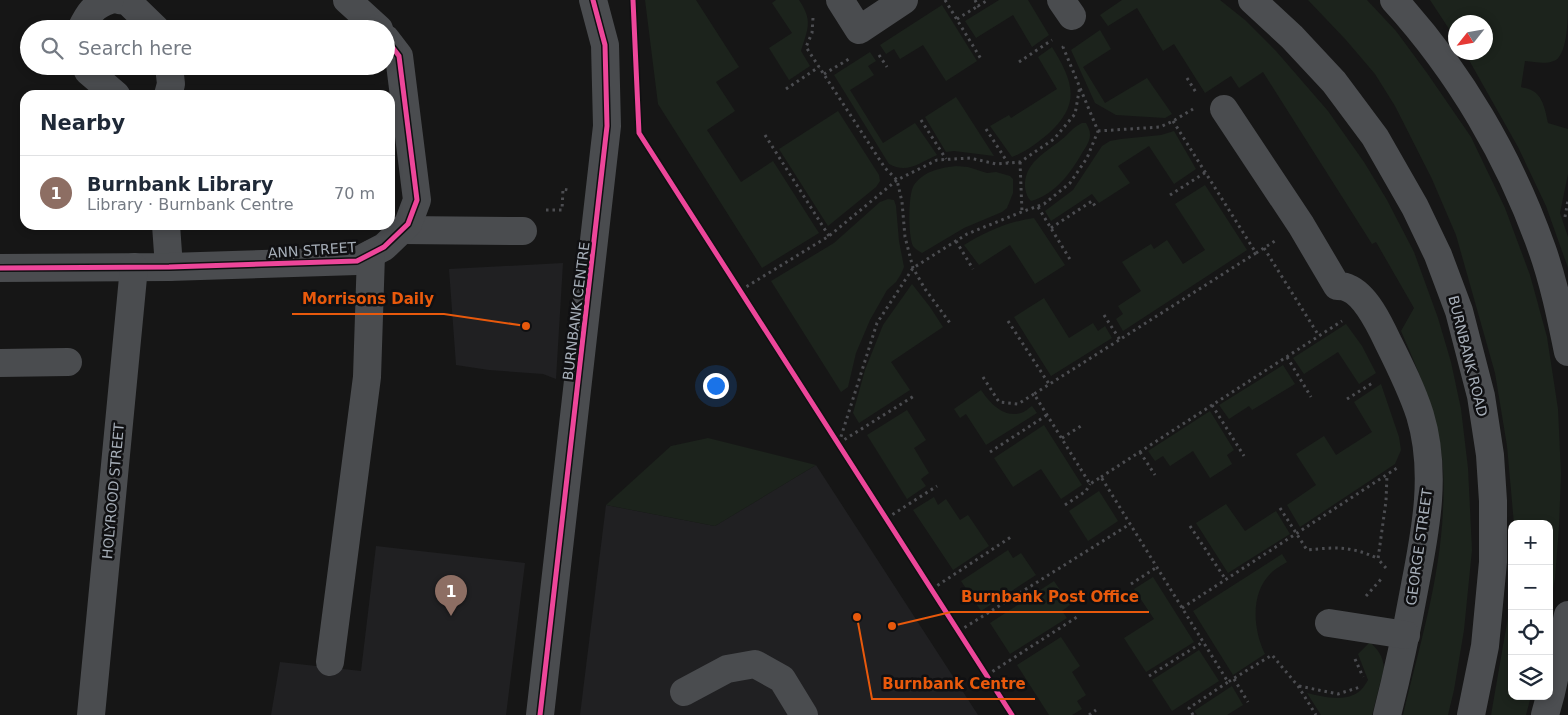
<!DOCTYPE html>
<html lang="en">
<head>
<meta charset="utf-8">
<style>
	body { margin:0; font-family:"DejaVu Sans",sans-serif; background:#f2f2f3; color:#1f2937 }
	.controls { position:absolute; right:15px; bottom:15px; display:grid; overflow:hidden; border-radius:10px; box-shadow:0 2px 8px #0003 }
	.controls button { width:45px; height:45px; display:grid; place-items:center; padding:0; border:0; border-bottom:1px solid #e0e1e3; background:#fff; color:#1f2937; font:25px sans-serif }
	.compass { position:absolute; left:1448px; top:15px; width:45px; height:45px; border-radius:50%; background:#fff; box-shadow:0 2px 8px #0003; rotate:239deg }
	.you { position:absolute; left:715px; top:385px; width:18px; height:18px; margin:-12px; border:4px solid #fff; border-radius:50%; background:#1a73e8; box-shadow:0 0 0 8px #1a73e833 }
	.badge { display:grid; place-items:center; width:32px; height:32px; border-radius:50%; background:#74797f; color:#fff; font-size:16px; font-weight:700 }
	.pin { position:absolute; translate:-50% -41px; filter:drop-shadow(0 1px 2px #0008) }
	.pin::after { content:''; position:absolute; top:26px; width:18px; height:15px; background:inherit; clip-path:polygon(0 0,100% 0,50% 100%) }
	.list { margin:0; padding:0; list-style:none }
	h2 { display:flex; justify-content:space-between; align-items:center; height:65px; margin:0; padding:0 20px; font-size:21px }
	h2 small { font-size:16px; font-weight:400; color:#747a83 }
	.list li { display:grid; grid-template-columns:32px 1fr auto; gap:15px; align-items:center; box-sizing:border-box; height:75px; padding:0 20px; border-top:1px solid #e0e1e3 }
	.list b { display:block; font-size:19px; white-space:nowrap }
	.list p { margin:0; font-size:16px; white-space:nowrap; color:#747a83 }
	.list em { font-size:16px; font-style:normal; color:#747a83 }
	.icon { flex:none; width:28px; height:28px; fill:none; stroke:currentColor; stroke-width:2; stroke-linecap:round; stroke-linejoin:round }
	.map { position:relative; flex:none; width:1568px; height:715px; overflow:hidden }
	.search { position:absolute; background:#fff; box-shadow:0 2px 8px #0003; left:20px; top:20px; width:375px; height:55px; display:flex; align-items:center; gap:12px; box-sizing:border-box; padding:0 18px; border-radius:28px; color:#747a83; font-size:19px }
	.panel { position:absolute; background:#fff; box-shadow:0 2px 8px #0003; left:20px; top:90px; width:375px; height:140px; border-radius:15px }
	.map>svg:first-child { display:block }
	.built { fill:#202022 }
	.green { fill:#1c231c }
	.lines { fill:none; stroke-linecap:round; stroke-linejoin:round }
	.path { stroke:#4c4d51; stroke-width:3; stroke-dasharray:2.5 4; stroke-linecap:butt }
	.minor { stroke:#4a4c4f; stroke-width:28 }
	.major { stroke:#4c4e51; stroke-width:28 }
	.cycleway-casing { stroke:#101012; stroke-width:8 }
	.cycleway { stroke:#ed469a; stroke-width:5 }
	.labels { text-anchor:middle; stroke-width:5; stroke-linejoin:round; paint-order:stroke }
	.street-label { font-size:14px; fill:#a6aeb8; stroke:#101012 }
	.leader { fill:none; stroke:#e8590c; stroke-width:2 }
	.callout-dot { fill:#e8590c; stroke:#101012; stroke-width:2 }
	.callout-label { font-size:15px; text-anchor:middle; font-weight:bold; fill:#e8590c; stroke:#101012; stroke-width:5; stroke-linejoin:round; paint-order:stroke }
</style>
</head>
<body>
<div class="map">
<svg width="1568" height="715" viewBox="0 0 1568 715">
	<rect width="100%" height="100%" fill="#161616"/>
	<g class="built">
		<path d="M563,263L556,379L543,374L489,370L456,365L449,269Z"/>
		<path d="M816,465L978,715H580L606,505L715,526Z"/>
		<path d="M376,546L525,563L506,715H271L280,662L361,671Z"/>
	</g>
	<g class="green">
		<path d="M645,0H696L739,67L716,82L735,111L707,130L741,182L773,161L819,233L762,268L658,104Z"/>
		<path d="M776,0H799C813,21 808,28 801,51L810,66L789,80L769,48L792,33L772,3Z"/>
		<path d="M999,0H1028L1049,35L1032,47L1013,15L976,38L965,21Z"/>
		<path d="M1122,0H1220L1245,20L1276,51L1328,111L1364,162L1387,200L1414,252L1438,318L1451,362L1461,409L1468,468L1472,550L1464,630L1454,690L1448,715H1403C1419,647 1440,580 1443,510C1444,492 1444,475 1442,457C1436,412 1419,372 1401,331L1414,308L1376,242L1372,244L1263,72L1239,88L1231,76L1205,93L1174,44L1163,51L1137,8L1108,26L1100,15Z"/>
		<path d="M1308,0H1367L1396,31L1427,73L1471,137L1505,208L1530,275L1547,337L1558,409L1561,474L1559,527L1555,578L1549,610V524H1514L1507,446L1495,373L1456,235L1432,179L1395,106L1375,74L1346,40Z"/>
		<path d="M1430,0H1568C1568,16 1568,52 1556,60C1547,65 1535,62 1525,61L1521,87C1524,88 1530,89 1533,91C1543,96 1546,113 1548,123L1568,129V174L1560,213L1568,237V268L1546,206L1518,147L1465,53L1486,52V22H1456L1455,38Z"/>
		<path d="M942,5L977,61L946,81L923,45L900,59L894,49L886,54L880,45Z"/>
		<path d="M1100,30L1111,49L1083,67L1105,103L1147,78L1172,114L1165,118L1116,115L1095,103L1071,50Z"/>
		<path d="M1052,47C1073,81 1082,104 1048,134C1037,143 1026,152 1012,157L990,126L1009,115L1011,118L1057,89L1038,57Z"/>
		<path d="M870,52L876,61L868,66L874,75L850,90L883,143L915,123L937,155C919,163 907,174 889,164L834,75Z"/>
		<path d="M956,97L994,156L954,151L946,152L925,117Z"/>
		<path d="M838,111L879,175L880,181L876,187L828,226L779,149Z"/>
		<path d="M1082,123H1086C1088,127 1090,130 1090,135C1090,141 1086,147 1082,153C1071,173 1054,195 1031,201C1027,197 1026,193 1025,187C1024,163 1045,153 1061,140C1069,134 1073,127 1082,123Z"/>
		<path d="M1174,131L1196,169L1174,184L1149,146L1118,166L1130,183L1099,203L1092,194L1051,221L1045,211L1073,190L1102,146L1110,141L1121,139L1161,135Z"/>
		<path d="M956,166L968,167L987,173L996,172L1010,176L1013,179V193L1007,208L1002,212L964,228L922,253C919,251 915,249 913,246C908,236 908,193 914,185C924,171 940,168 956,166Z"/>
		<path d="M1205,185L1247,250L1123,331L1116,319L1123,314L1118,306L1141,291L1122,262L1151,244L1154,249L1167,240L1183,264L1205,250L1175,204Z"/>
		<path d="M888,199L894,200L896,206L899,241L904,267L901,274L896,282L887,290L870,320L856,353L848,387L841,392L771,281L834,243L880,202Z"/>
		<path d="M1034,218L1065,265L1035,284L1010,245L979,265L964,245C985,232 1010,221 1034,218Z"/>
		<path d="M912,284L930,307L943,327L891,362L910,390L859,423L853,413L865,370L883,325Z"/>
		<path d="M1044,298L1069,338L1093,323L1098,331L1105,326L1112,338L1051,376L1014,317Z"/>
		<path d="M1346,324L1362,346L1376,373L1359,384L1338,352L1304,374L1293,358Z"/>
		<path d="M1283,365L1295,384L1252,410L1249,406L1229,419L1219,405Z"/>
		<path d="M1381,384L1399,437L1401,450L1395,464L1300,527L1287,505L1316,485L1296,454L1324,436L1336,455L1372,432L1354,402Z"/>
		<path d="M981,390C990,403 1003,418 1021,413C1025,412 1029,408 1032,406L1037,413L986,445L966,414L960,418L954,409Z"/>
		<path d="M907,410L926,440L914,448L929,473L921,479L926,486L907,499L867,435Z"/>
		<path d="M1210,411L1234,450L1227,455L1232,464L1210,478L1193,451L1170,466L1163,456L1155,461L1148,451Z"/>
		<path d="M1044,425L1082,485L1061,499L1041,469L1013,487L994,458Z"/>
		<path d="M708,438L816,465L715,526L606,505L671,446Z"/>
		<path d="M1099,491L1118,521L1088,541L1069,511Z"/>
		<path d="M934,497L938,505L946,499L960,520L968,515L989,546L953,570L913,510Z"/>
		<path d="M1226,504L1245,531L1276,511L1290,534L1228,573L1196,523Z"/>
		<path d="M1008,550L1013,558L1021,553L1036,575L981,611L961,581Z"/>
		<path d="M1282,554L1287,562C1282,565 1275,569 1271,573C1250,593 1253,630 1265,654L1233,675L1193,611Z"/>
		<path d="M1153,577L1194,642L1146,672L1124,638L1154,619L1134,589Z"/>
		<path d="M1054,581L1070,605L1062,611L1067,618L1010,654L990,623Z"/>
		<path d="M1512,582V696H1531L1526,715H1491L1508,617Z"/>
		<path d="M1061,637L1080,666L1072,672L1086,695L1077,701L1082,709L1072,715H1049L1017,665Z"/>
		<path d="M1370,642C1378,650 1383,656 1384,668L1372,715H1321L1307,693C1324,697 1347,703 1361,690C1364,687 1366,683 1368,680L1358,654Z"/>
		<path d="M1199,650L1219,681L1172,711L1152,680Z"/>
		<path d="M1232,686L1243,705L1227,715H1197L1194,711Z"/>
	</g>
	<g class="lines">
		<g class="path">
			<path d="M945,0L981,59"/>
			<path d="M975,0L978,6L988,0"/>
			<path d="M813,18L812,33L806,47L885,168L897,180L902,202L905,237L913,268L925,289L950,323"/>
			<path d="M957,19L978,6"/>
			<path d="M879,55L887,67"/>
			<path d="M1019,62L1052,40"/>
			<path d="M824,74L849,59"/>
			<path d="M1187,78L1197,94"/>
			<path d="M786,89L819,67"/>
			<path d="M921,120L946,159"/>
			<path d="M1173,121L1256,253L1034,394L1090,484L1101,477L1228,682L1272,655L1298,686L1316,715"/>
			<path d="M986,129L1008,163"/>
			<path d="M1098,131L1160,127L1173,121L1193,109"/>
			<path d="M765,135L829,236"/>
			<path d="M1020,162L1022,212"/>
			<path d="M1170,195L1206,172"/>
			<path d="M1038,207L1071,261"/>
			<path d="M546,210H562L563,189L568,190"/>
			<path d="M1565,217L1568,200"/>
			<path d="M1051,228L1092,201L1095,206"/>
			<path d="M956,241L973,269"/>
			<path d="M1264,248L1319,336"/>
			<path d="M1256,253L1275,241"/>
			<path d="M741,290L829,236L897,180L937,160L970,158L996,164L1020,162L1054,139L1075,114L1080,86"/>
			<path d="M1104,315L1120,340"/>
			<path d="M1008,321L1049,384"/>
			<path d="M1287,357L1311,397"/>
			<path d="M983,377L999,402L1018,404L1034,394"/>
			<path d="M1347,399L1374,382"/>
			<path d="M1212,405L1244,456"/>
			<path d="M1062,438L1081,426"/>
			<path d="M839,443L877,323L913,268L967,234L1024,211L1044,204L1070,183L1087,158L1098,131L1063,47L1064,46"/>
			<path d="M839,443L914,396"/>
			<path d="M990,452L1047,415"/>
			<path d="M1140,452L1155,475"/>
			<path d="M1101,477L1342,321"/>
			<path d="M1065,505L1086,491L1090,484"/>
			<path d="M1280,508L1307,550C1336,547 1350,546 1377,558"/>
			<path d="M887,518L937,486"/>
			<path d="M1190,526L1226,580"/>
			<path d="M1386,568L1378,559L1386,501L1387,475"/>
			<path d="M1131,584L1157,567"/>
			<path d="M932,589L1011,537"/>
			<path d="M1366,596L1383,577"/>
			<path d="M1182,608L1397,468"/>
			<path d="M959,631L1130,524"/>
			<path d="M1355,659L1363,677"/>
			<path d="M987,675L1077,617"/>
			<path d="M1149,676L1203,642"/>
			<path d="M1234,679L1248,702"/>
			<path d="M1299,686L1338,694L1360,687"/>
			<path d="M1089,715L1096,710"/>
			<path d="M1193,715L1189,708L1228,682"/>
		</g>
		<g class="minor">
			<path d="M119,0L127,1L156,29"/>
			<path d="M347,0L379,29"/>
			<path d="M840,0L859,30L904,0"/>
			<path d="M1061,0L1072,16"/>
			<path d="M81,29C89,13 93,6 110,0"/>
			<path d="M86,66L88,71L116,95"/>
			<path d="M168,95L171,84L169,66"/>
			<path d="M1224,109L1301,225L1337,286C1340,286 1345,286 1348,288C1366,295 1380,325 1388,342C1400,366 1412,390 1420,415C1437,471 1426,529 1415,585C1407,629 1398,672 1387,715"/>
			<path d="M166,225L169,267"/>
			<path d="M402,230L523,231"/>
			<path d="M0,268L169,267L357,261L384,247L408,224L417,200L399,56L386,39"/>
			<path d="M0,363L68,362"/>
			<path d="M1329,623L1406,635"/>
			<path d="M330,662L367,377L371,254"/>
			<path d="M684,692L727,669L755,664L782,679L804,715"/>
			<path d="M91,715L134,267"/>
			<path d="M540,715L607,126L605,45L593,0"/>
		</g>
		<g class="major">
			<path d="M1252,0L1292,37L1334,82L1375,137L1415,207L1438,255L1459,311L1481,396L1490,455L1493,501V562L1485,646L1471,715"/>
			<path d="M1394,0C1459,71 1510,158 1542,249C1554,283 1561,318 1568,352"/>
			<path d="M1545,715L1551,693L1568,615"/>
		</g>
		<g class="cycleway-casing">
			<g id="cycleway">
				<path d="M633,0L639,133L1012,715"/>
				<path d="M0,268L169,267L357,261L384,247L408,224L417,200L399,56L386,39"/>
				<path d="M540,715L607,126L605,45L593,0"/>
			</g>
		</g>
		<use href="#cycleway" class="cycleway"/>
	</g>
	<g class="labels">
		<g class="street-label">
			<text transform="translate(312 250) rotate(-4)" y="5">ANN STREET</text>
			<text transform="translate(576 311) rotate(-83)" y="5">BURNBANK CENTRE</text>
			<text transform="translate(1468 356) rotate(76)" y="5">BURNBANK ROAD</text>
			<text transform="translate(113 491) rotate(-85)" y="5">HOLYROOD STREET</text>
			<text transform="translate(1419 547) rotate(-82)" y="5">GEORGE STREET</text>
		</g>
	</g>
	<path class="leader" d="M526 326L444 314H292M892 626L951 612H1149M857 617L872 699H1035"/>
	<g class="callout-dot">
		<circle cx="526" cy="326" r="5"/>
		<circle cx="892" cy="626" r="5"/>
		<circle cx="857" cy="617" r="5"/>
	</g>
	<g class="callout-label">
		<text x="368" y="304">Morrisons Daily</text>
		<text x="1050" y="602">Burnbank Post Office</text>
		<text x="954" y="689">Burnbank Centre</text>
	</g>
</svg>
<div class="controls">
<button>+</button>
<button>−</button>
<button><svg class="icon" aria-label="locate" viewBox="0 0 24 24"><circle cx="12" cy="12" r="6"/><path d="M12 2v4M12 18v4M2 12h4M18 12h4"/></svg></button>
<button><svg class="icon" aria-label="layers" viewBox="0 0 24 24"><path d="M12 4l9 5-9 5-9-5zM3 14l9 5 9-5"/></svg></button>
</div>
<svg class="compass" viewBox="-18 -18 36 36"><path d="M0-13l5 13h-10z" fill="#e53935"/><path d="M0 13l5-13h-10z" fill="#747a83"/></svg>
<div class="you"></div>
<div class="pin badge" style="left:451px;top:616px;background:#8d6e63">1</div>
<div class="search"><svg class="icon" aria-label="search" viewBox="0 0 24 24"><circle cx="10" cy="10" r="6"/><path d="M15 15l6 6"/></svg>Search here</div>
<section class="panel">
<h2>Nearby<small></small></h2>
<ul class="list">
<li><span class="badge" style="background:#8d6e63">1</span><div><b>Burnbank Library</b><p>Library · Burnbank Centre</p></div><em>70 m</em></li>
</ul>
</section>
</div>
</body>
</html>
